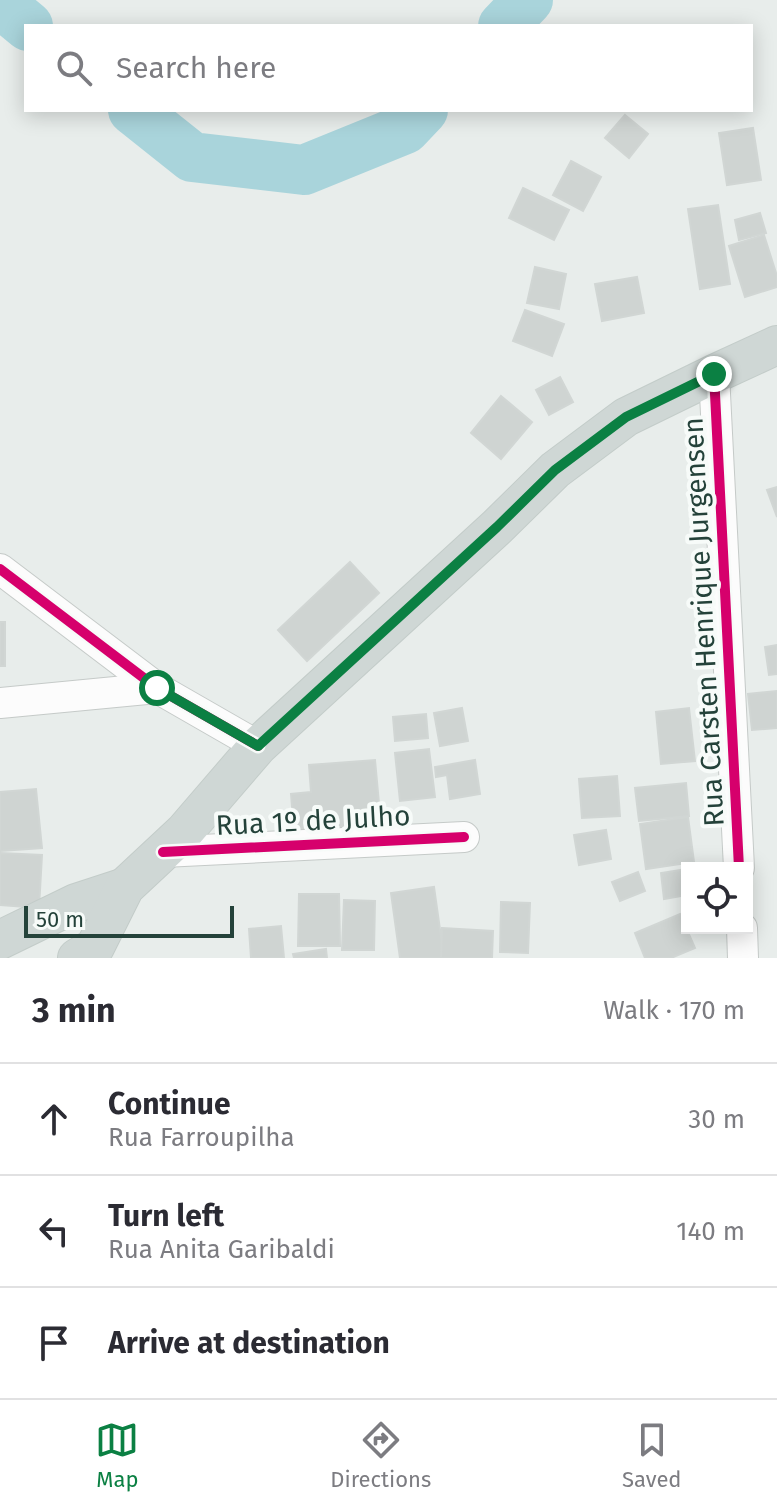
<!DOCTYPE html>
<html lang="en">
<head>
<meta charset="utf-8">
<style>
	body { margin:0; font-family:"Fira Sans",sans-serif; background:#f2f2f3; color:#2b2b33 }
	.controls { position:absolute; right:24px; bottom:24px; display:grid; overflow:hidden; border-radius:0px; box-shadow:0 4px 20px #0003 }
	.controls button { width:72px; height:72px; display:grid; place-items:center; padding:0; border:0; border-bottom:2px solid #e1e1e2; background:#fff; color:#2b2b33; font:40px sans-serif }
	.scale { position:absolute; left:24px; bottom:20px; width:210px; box-sizing:border-box; padding-left:8px; border:4px solid #24423a; border-top:0; font-size:22px; line-height:28px; white-space:nowrap; color:#24423a; -webkit-text-stroke:6px #f7fbf9; paint-order:stroke }
	.stop { position:absolute; width:24px; height:24px; margin:-18px; border:6px solid #0b8043; border-radius:50%; background:#fff }
	.stop.end { background:#0b8043; border-color:#fff; box-shadow:0 2px 8px #0008 }
	.list { margin:0; padding:0; list-style:none }
	h2 { display:flex; justify-content:space-between; align-items:center; height:104px; margin:0; padding:0 32px; font-size:34px }
	h2 small { font-size:26px; font-weight:400; color:#7c7c81 }
	.list li { display:grid; grid-template-columns:52px 1fr auto; gap:24px; align-items:center; box-sizing:border-box; height:112px; padding:0 32px; border-top:2px solid #e1e1e2 }
	.list b { display:block; font-size:30px; white-space:nowrap }
	.list p { margin:0; font-size:26px; white-space:nowrap; color:#7c7c81 }
	.list em { font-size:26px; font-style:normal; color:#7c7c81 }
	.icon { flex:none; width:44px; height:44px; fill:none; stroke:currentColor; stroke-width:2; stroke-linecap:round; stroke-linejoin:round }
	.map { position:relative; flex:none; width:777px; height:958px; overflow:hidden }
	.search { position:absolute; background:#fff; box-shadow:0 4px 20px #0003; left:24px; right:24px; top:24px; height:88px; display:flex; align-items:center; gap:20px; box-sizing:border-box; padding:0 28px; border-radius:0px; color:#7c7c81; font-size:30px }
	.sheet { height:440px; background:#fff }
	nav { display:flex; justify-content:space-around; align-items:center; box-sizing:border-box; height:112px; border-top:2px solid #e1e1e2; background:#fff; font-size:22px; color:#7c7c81 }
	nav a { display:grid; justify-items:center; gap:4px }
	nav .on { color:#0b8043 }
	.map>svg:first-child { display:block }
	.lines { fill:none; stroke-linecap:round; stroke-linejoin:round }
	.river { stroke:#a9d4db; stroke-width:50 }
	.building { fill:#cfd4d2; stroke:#d1d6d4; stroke-width:2 }
	.minor-casing { stroke:#c5cac8; stroke-width:32 }
	.major-casing { stroke:#c3ccc9; stroke-width:40 }
	.minor { stroke:#fcfcfc; stroke-width:30 }
	.major { stroke:#cfd7d5; stroke-width:38 }
	.cycleway-casing { stroke:#f7fbf9; stroke-width:15 }
	.cycleway { stroke:#d6006c; stroke-width:10 }
	.route { stroke:#0b8043; stroke-width:10 }
	.labels { text-anchor:middle; stroke-width:8; stroke-linejoin:round; paint-order:stroke }
	.street-label { font-size:28px; fill:#24423a; stroke:#f7fbf9 }
</style>
</head>
<body>
<div class="map">
<svg width="777" height="958" viewBox="0 0 777 958">
	<rect width="100%" height="100%" fill="#e8edeb"/>
	<g class="lines">
		<g class="river">
			<path d="M0,3L28,26"/>
			<path d="M503,26L528,0"/>
			<path d="M133,110L192,157L304,170L405,129L423,110"/>
		</g>
	</g>
	<g class="building">
		<path d="M625,115L648,134L629,158L605,138Z"/>
		<path d="M753,128L761,180L727,185L719,133Z"/>
		<path d="M571,161L601,177L583,211L553,195Z"/>
		<path d="M523,188L569,210L554,240L509,218Z"/>
		<path d="M718,205L730,284L700,289L688,209Z"/>
		<path d="M760,213L766,233L739,240L735,220Z"/>
		<path d="M764,235L777,276V287L745,297L729,246Z"/>
		<path d="M535,267L566,274L559,309L527,303Z"/>
		<path d="M637,277L644,313L602,321L595,284Z"/>
		<path d="M525,310L564,324L552,356L513,341Z"/>
		<path d="M560,377L573,402L549,415L536,390Z"/>
		<path d="M501,396L532,422L501,459L471,433Z"/>
		<path d="M777,487V517L767,490Z"/>
		<path d="M350,562L379,593L307,661L278,630Z"/>
		<rect x="0" y="622" width="5" height="44"/>
		<path d="M777,645V674L769,675L765,647Z"/>
		<path d="M777,691V728L752,730L748,694Z"/>
		<path d="M462,708L468,741L440,746L434,713Z"/>
		<path d="M689,708L695,761L661,764L656,712Z"/>
		<path d="M426,714L428,738L395,741L393,717Z"/>
		<path d="M429,749L435,797L400,801L395,753Z"/>
		<path d="M375,760L381,825L294,832L291,794L311,792L309,765Z"/>
		<path d="M475,760L480,794L450,799L447,775L436,777L435,767Z"/>
		<path d="M617,776L620,816L582,818L579,779Z"/>
		<path d="M686,783L689,816L639,821L635,788Z"/>
		<path d="M36,789L42,848L0,851V792Z"/>
		<path d="M688,817L694,862L646,869L640,824Z"/>
		<path d="M606,830L611,859L579,865L574,835Z"/>
		<path d="M0,853L42,855L39,908L0,905Z"/>
		<path d="M687,869V895L664,899L661,873Z"/>
		<path d="M638,872L645,891L620,901L612,882Z"/>
		<path d="M434,887L444,958H400L391,893Z"/>
		<path d="M299,894H339L340,946H298Z"/>
		<path d="M344,900L375,901L374,950H342Z"/>
		<path d="M501,902L530,903L528,953L500,952Z"/>
		<path d="M680,914L695,948L671,958H645L635,933Z"/>
		<path d="M281,926L284,958H251L249,929Z"/>
		<path d="M442,928L493,931L492,958H441Z"/>
		<path d="M326,949L327,958H294L293,954Z"/>
	</g>
	<g class="lines">
		<g class="minor-casing">
			<g id="minor">
				<path d="M714,374L739,868"/>
				<path d="M0,569L157,688L258,746"/>
				<path d="M0,703L157,688"/>
				<path d="M163,852L464,837"/>
				<path d="M742,928L743,958"/>
			</g>
		</g>
		<g class="major-casing">
			<g id="major">
				<path d="M0,940L76,903L125,887"/>
				<path d="M77,958L95,947L125,887L184,832L258,746L497,527L555,470L626,417L714,374L777,345"/>
			</g>
		</g>
		<use href="#minor" class="minor"/>
		<use href="#major" class="major"/>
		<g class="cycleway-casing">
			<g id="cycleway">
				<path d="M714,374L739,868"/>
				<path d="M0,569L157,688L258,746"/>
				<path d="M163,852L464,837"/>
			</g>
		</g>
		<use href="#cycleway" class="cycleway"/>
	</g>
	<g class="lines">
		<path class="route" d="M157,688L258,746L497,527L555,470L626,417L714,374"/>
	</g>
	<g class="labels">
		<g class="street-label">
			<text transform="translate(703 622) rotate(-93)" y="10">Rua Carsten Henrique Jurgensen</text>
			<text transform="translate(313 820) rotate(-3)" y="10">Rua 1º de Julho</text>
		</g>
	</g>
</svg>
<div class="controls">
<button><svg class="icon" aria-label="locate" viewBox="0 0 24 24"><circle cx="12" cy="12" r="6"/><path d="M12 2v4M12 18v4M2 12h4M18 12h4"/></svg></button>
</div>
<div class="scale">50 m</div>
<div class="stop" style="left:157px;top:688px"></div>
<div class="stop end" style="left:714px;top:374px"></div>
<div class="search"><svg class="icon" aria-label="search" viewBox="0 0 24 24"><circle cx="10" cy="10" r="6"/><path d="M15 15l6 6"/></svg>Search here</div>
</div>
<section class="sheet">
<h2>3 min<small>Walk · 170 m</small></h2>
<ul class="list">
<li><svg class="icon" aria-label="ahead" viewBox="0 0 24 24"><path d="M12 20V5M6 11l6-6 6 6"/></svg><div><b>Continue</b><p>Rua Farroupilha</p></div><em>30 m</em></li>
<li><svg class="icon" aria-label="left" viewBox="0 0 24 24"><path d="M17 20v-9H6M10 6l-5 5 5 5"/></svg><div><b>Turn left</b><p>Rua Anita Garibaldi</p></div><em>140 m</em></li>
<li><svg class="icon" aria-label="arrive" viewBox="0 0 24 24"><path d="M6 21V4h12l-3 4 3 4H6"/></svg><div><b>Arrive at destination</b></div></li>
</ul>
</section>
<nav>
<a class="on"><svg class="icon" aria-label="map" viewBox="0 0 24 24"><path d="M3 6l6-2 6 2 6-2v14l-6 2-6-2-6 2zM9 4v14M15 6v14"/></svg>Map</a>
<a><svg class="icon" aria-label="directions" viewBox="0 0 24 24"><path d="M12 3l9 9-9 9-9-9zM9 14v-3h6M13 9l2 2-2 2"/></svg>Directions</a>
<a><svg class="icon" aria-label="saved" viewBox="0 0 24 24"><path d="M7 4h10v16l-5-4-5 4z"/></svg>Saved</a>
</nav>
</body>
</html>
